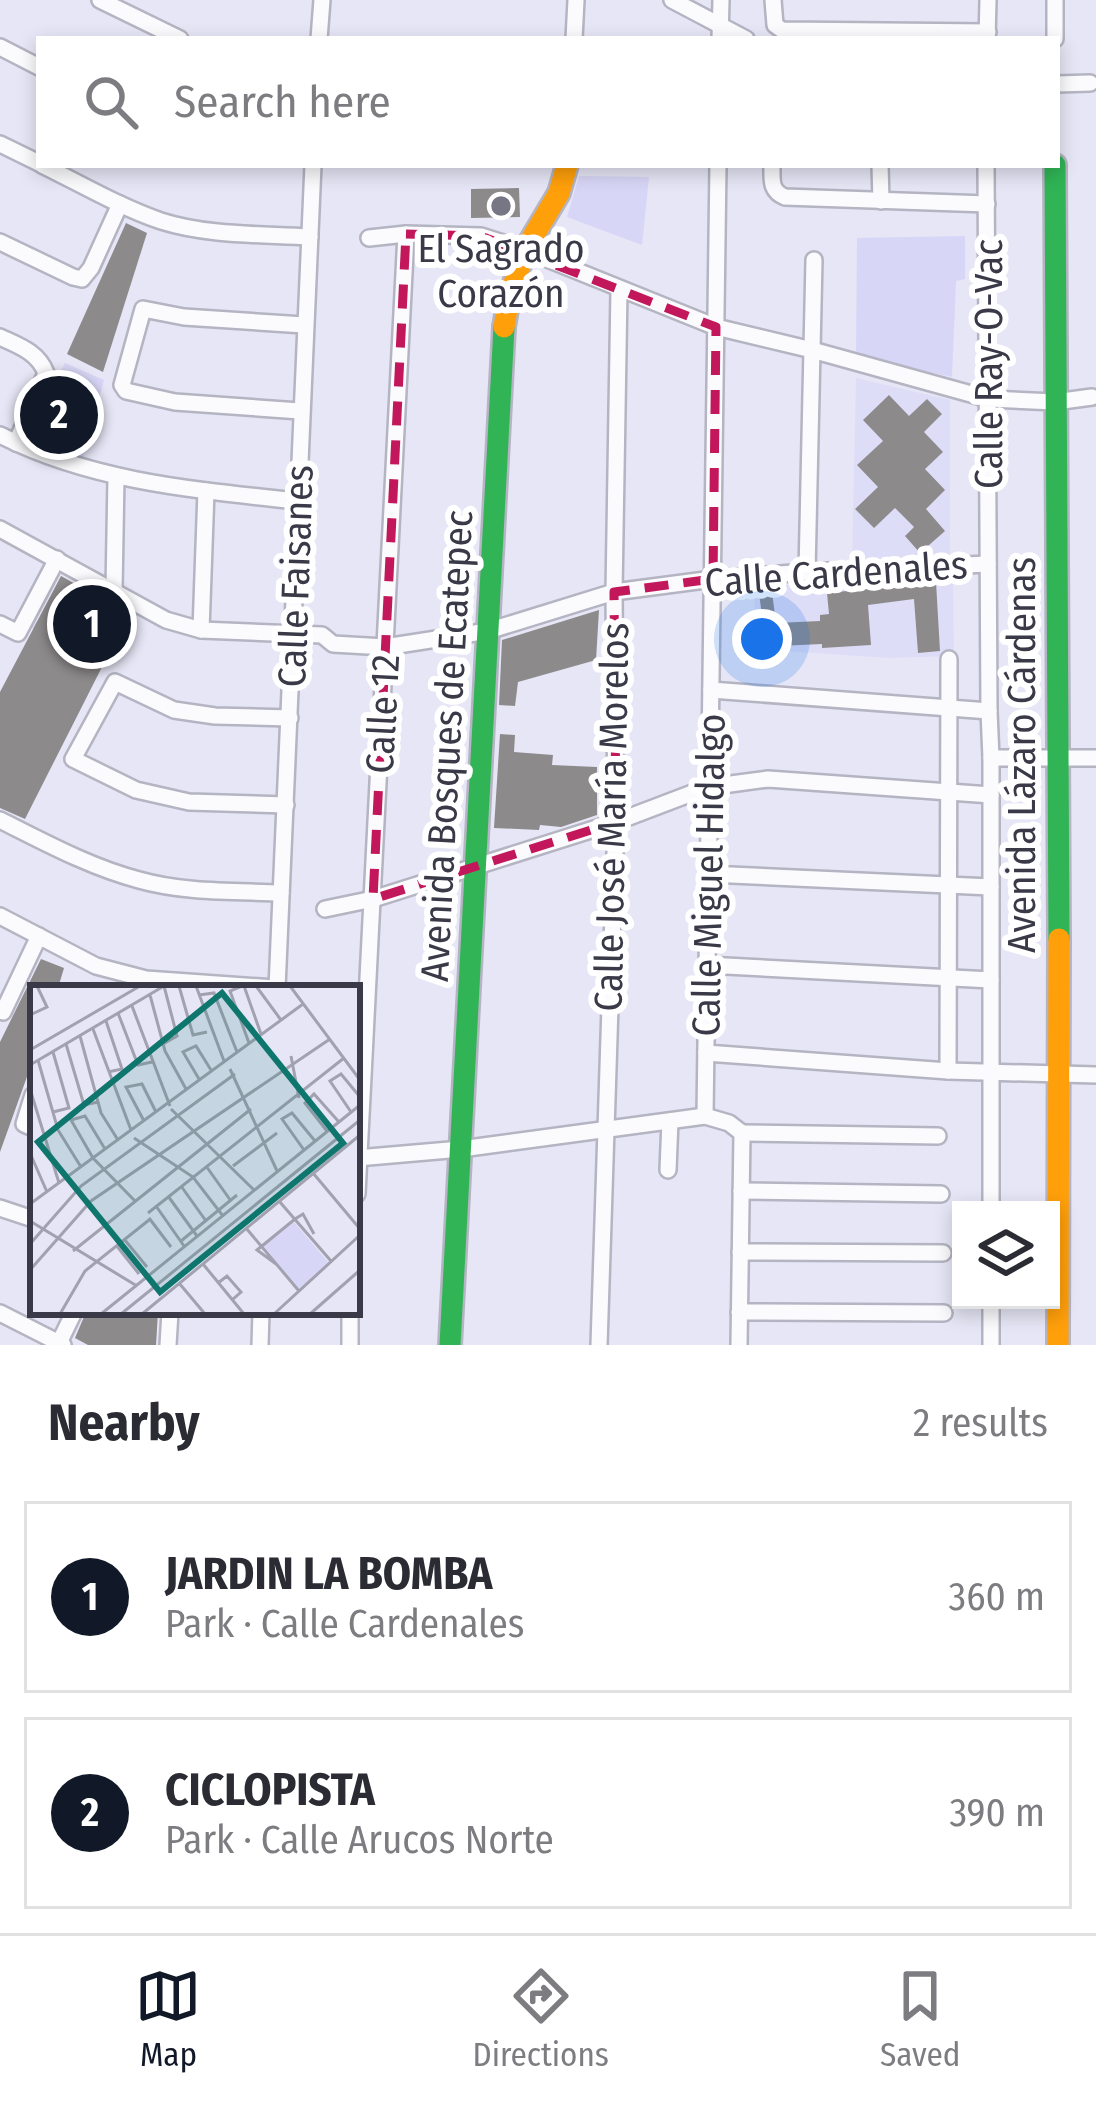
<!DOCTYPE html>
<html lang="en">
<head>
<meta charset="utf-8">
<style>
	body { margin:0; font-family:"Fira Sans Condensed",sans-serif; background:#f7f7f7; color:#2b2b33 }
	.controls { position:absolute; right:36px; bottom:36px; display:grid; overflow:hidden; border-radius:0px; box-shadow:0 6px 18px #0003 }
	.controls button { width:108px; height:108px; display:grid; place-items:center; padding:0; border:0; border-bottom:3px solid #e1e1e2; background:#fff; color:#2b2b33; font:60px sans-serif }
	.you { position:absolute; left:762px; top:639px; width:42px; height:42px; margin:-30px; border:9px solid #fff; border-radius:50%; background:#1a73e8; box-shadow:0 0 0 18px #1a73e833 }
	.badge { display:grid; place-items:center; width:78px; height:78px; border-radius:50%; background:#111827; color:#fff; font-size:39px; font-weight:700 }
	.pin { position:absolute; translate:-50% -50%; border:6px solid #fff; box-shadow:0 3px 12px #0006 }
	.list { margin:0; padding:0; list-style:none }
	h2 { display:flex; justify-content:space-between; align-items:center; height:156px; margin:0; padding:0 48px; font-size:51px }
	h2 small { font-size:39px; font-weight:400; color:#7c7c81 }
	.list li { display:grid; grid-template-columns:78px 1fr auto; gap:36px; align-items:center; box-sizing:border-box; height:192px; margin:0 24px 24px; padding:0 24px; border:3px solid #e1e1e2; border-radius:0px }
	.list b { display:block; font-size:45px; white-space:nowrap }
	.list p { margin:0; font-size:39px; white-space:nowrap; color:#7c7c81 }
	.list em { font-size:39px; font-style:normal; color:#7c7c81 }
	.icon { flex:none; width:66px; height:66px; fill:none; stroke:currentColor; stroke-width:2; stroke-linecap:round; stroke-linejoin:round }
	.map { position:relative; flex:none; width:1096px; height:1345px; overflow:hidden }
	.search { position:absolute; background:#fff; box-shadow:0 6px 18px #0003; left:36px; right:36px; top:36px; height:132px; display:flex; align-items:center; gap:30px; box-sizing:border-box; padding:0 42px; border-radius:0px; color:#7c7c81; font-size:45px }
	.sheet { height:588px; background:#fff }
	nav { display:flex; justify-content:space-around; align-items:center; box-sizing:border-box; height:168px; border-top:3px solid #e1e1e2; background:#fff; font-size:33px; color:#7c7c81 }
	nav a { display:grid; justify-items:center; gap:6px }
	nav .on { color:#111827 }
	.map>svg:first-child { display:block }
	.built { fill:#deddf8 }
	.green { fill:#d7d6f6 }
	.building { fill:#8d8a8c }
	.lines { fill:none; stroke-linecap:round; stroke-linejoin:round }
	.street-casing { stroke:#b4b4c2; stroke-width:20 }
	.fast-casing { stroke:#b4b4c2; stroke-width:26 }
	.slow-casing { stroke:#b4b4c2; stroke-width:26 }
	.street { stroke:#fbfbfe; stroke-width:15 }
	.fast { stroke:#30b455; stroke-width:21 }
	.slow { stroke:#ff9f0a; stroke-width:21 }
	.marked { fill:none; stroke:#c2185b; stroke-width:9; stroke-dasharray:24 15; stroke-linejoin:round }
	.poi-dot { fill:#767684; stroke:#fff; stroke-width:4.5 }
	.labels { text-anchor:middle; stroke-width:12; stroke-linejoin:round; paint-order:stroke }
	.poi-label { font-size:39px; fill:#393947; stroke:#fff }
	.street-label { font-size:39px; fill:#393947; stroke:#fff }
	.inset-road { fill:none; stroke:#a1a1b0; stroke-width:3 }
	.view { fill:#0f766e; fill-opacity:0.15; stroke:#0f766e; stroke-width:6 }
	.inset-edge { fill:none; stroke:#393947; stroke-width:6 }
</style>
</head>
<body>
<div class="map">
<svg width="1096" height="1345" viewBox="0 0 1096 1345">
	<rect width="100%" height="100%" fill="#e6e6f6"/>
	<g class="built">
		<path d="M856,378L950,400V555L852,564Z"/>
		<path d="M953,575L954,656L888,658L754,649L755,587Z"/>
	</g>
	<g class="green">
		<path d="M579,176L649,177L642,245L567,217Z"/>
		<path d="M965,236V279L956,281L952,377L856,356L857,238Z"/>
		<path d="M65,363L104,380L82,461L28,442Z"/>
		<path d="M81,581L133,607L103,665L32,628L37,620L56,629Z"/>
	</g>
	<g class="building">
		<path d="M519,188L520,217L471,218V189Z"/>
		<path d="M126,223L147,233L103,372L67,354Z"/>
		<path d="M889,395L909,416L927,399L942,414L924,432L943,452L925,469L945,490L926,509L945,531L920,553L905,536L914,527L895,508L874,528L855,509L878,487L857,465L883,441L863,420Z"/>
		<path d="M61,576L79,586L52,638L103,665L25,819L0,808V692Z"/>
		<path d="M936,582L940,651L918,653L914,599L868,605L871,645L822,648V644L758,647L757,624H763L759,593L772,592L776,623L820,621V615L829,614L827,593Z"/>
		<path d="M599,610L596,660L518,682L515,706L499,705L502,640Z"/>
		<path d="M500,734L515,735L514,752L553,755L552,765L597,767V815L561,827L540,825L539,830L494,828Z"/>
		<path d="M41,959L64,968L58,988H33V1060L0,1152V1042Z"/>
		<path d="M86,1312H158L156,1345H88L75,1338Z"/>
	</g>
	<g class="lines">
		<g class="street-casing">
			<g id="street">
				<path d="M100,0L180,39"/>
				<path d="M672,0L746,39"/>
				<path d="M773,0L775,25L782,30L988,32"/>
				<path d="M319,39L322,0"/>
				<path d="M574,39L576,0"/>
				<path d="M720,39L721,0"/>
				<path d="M987,39L988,0"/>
				<path d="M1055,39V0"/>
				<path d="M0,47L39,67"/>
				<path d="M1057,84L1090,83"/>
				<path d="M0,144L39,163"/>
				<path d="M42,165C81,184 120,207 161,221C208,236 261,234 310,237"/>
				<path d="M772,165C772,180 770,191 785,197L987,204"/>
				<path d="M880,165L881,201"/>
				<path d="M986,165L989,711L991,758V1210"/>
				<path d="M369,238L406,234L481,236L525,250L716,327L812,350L989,399L1055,402L1092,397"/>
				<path d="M0,242L73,277L82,279L91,268L120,204"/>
				<path d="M0,337C19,346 38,352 46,373L16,443"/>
				<path d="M300,411L175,402L126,391L122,385L143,309L184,317L304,325"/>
				<path d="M0,435C93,482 195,490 297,501"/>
				<path d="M0,529L166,620L201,630L322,635L333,644L385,647L488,631L614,592L713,579L807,572L988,564"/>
				<path d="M807,572L814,260"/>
				<path d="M114,590L116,477"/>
				<path d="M0,624L18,633L57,559"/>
				<path d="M201,630L206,491"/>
				<path d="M711,690L989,711"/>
				<path d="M991,758H1096"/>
				<path d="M286,805L189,802L136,790L73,759L115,682L174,710L215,716L290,718"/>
				<path d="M0,820C46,843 90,867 139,880C185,893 234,891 281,893"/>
				<path d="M709,874L991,887"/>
				<path d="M325,909L373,899L616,822L708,787L768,779L991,795"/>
				<path d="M0,916L96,966L146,979L275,988"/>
				<path d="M707,965L991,980"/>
				<path d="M277,988L313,165"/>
				<path d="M0,1011L3,1012L39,936"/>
				<path d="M706,1053L948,1071L1096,1075"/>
				<path d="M948,1071L949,659"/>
				<path d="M33,1095L24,1124L33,1128"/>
				<path d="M705,1116L718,165"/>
				<path d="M742,1133L938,1136"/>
				<path d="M357,1158L461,1149L705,1116L729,1123L742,1133"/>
				<path d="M668,1170L670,1121"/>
				<path d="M741,1191L941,1194"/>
				<path d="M357,1194L406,234"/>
				<path d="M0,1208L33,1219"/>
				<path d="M740,1252L943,1253"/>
				<path d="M350,1312V1345"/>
				<path d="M739,1312L944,1313"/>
				<path d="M0,1313L63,1345"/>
				<path d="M59,1343L74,1312"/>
				<path d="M168,1345L170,1312"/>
				<path d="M260,1345L261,1312"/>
				<path d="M599,1345L616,822L614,592L619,290"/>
				<path d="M739,1345L742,1133"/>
				<path d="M991,1345V1300"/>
			</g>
		</g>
		<g class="fast-casing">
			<g id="fast">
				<path d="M1055,165L1059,939"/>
				<path d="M450,1345L504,327"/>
			</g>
		</g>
		<g class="slow-casing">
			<g id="slow">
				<path d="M504,327L509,298L525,250L559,193L567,165"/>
				<path d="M1058,1345L1059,939"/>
			</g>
		</g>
		<use href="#street" class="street"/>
		<use href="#fast" class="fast"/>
		<use href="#slow" class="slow"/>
	</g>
	<path class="marked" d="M406,234L481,236L716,327L713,579L614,592L616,822L373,899Z"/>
	<circle class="poi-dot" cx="501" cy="206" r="12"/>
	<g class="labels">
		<g class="poi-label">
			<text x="501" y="262">El Sagrado<tspan x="501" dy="45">Corazón</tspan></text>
		</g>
		<g class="street-label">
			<text transform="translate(988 364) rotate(-90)" y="14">Calle Ray-O-Vac</text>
			<text transform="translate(836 573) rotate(-4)" y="14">Calle Cardenales</text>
			<text transform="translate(295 576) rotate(-88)" y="14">Calle Faisanes</text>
			<text transform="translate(382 714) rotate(-87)" y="14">Calle 12</text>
			<text transform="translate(446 746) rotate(-87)" y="14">Avenida Bosques de Ecatepec</text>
			<text transform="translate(1021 755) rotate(-90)" y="14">Avenida Lázaro Cárdenas</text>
			<text transform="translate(611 817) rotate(-89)" y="14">Calle José María Morelos</text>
			<text transform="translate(708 875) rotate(-89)" y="14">Calle Miguel Hidalgo</text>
		</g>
	</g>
	<g transform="translate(30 985)">
		<rect width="330" height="330" fill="#e6e6f6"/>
		<path d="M264,237L298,277L269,304L233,261Z" fill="#d7d6f6"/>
		<path class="inset-road" d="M149,1L163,50L177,47M166,1L194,76M212,1L200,6L219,58M214,1L231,49M226,1L251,35M260,1L330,95M120,10L135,66L156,104M169,10L184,8L207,67M102,21L140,121M88,28L108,80L122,77M0,30L17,22L7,1M76,36L92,84L78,87M63,44L101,145M50,51L71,128L88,155M36,59L54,120L68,117M133,59L147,51L134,1M0,65L110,1M23,67L39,123L23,127M261,71L269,113M8,75L28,145L51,182M0,80L134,1M200,84L248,188M169,94L153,67L166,61L181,85M0,104L29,198M141,124L224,205M321,127L300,96L311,89L330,112M114,136L96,102L112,99L126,127M297,146L275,118L284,109L309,137M104,153L163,192L193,231M75,164L55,131L41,135L63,173L105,216M274,165L252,134L262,128L285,156M0,168L17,207M176,181L201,216M203,181L247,148M283,188L330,244M151,201L176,236M138,211L167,251M249,216L301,276M0,219L273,19M126,221L154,261M118,228L314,73M119,233L141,262M0,236L107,301M216,243L269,306M94,254L117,282M151,256L207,210M0,259L51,201L205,89M86,260L109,289M43,266L221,124M173,279L214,329M246,279L227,265L265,234L273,229L284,249M0,285L61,216L300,54M149,298L175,329M188,298L197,291L211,307L202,315M30,329L55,286L119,235M71,329L330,120M91,329L330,135M112,329L330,150M244,329L330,250M280,329L330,285"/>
		<path class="view" d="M192,8L313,158L130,307L8,157Z"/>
		<rect width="330" height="330" class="inset-edge"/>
	</g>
</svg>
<div class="controls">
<button><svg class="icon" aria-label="layers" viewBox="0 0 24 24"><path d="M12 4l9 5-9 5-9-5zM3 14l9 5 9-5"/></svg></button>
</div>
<div class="you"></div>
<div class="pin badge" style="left:92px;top:624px">1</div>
<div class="pin badge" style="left:59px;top:415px">2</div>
<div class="search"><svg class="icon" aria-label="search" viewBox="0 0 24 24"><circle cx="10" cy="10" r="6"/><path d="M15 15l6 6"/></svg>Search here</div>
</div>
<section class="sheet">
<h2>Nearby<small>2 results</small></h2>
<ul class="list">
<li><span class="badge">1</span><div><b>JARDIN LA BOMBA</b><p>Park · Calle Cardenales</p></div><em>360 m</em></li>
<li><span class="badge">2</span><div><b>CICLOPISTA</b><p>Park · Calle Arucos Norte</p></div><em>390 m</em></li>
</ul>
</section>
<nav>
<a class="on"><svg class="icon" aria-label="map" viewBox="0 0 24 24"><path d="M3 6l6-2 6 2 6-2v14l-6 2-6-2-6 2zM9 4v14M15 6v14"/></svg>Map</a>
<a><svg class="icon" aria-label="directions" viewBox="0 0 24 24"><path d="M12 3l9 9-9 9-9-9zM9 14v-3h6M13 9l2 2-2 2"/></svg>Directions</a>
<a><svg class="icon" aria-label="saved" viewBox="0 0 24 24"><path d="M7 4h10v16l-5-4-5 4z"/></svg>Saved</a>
</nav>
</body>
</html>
